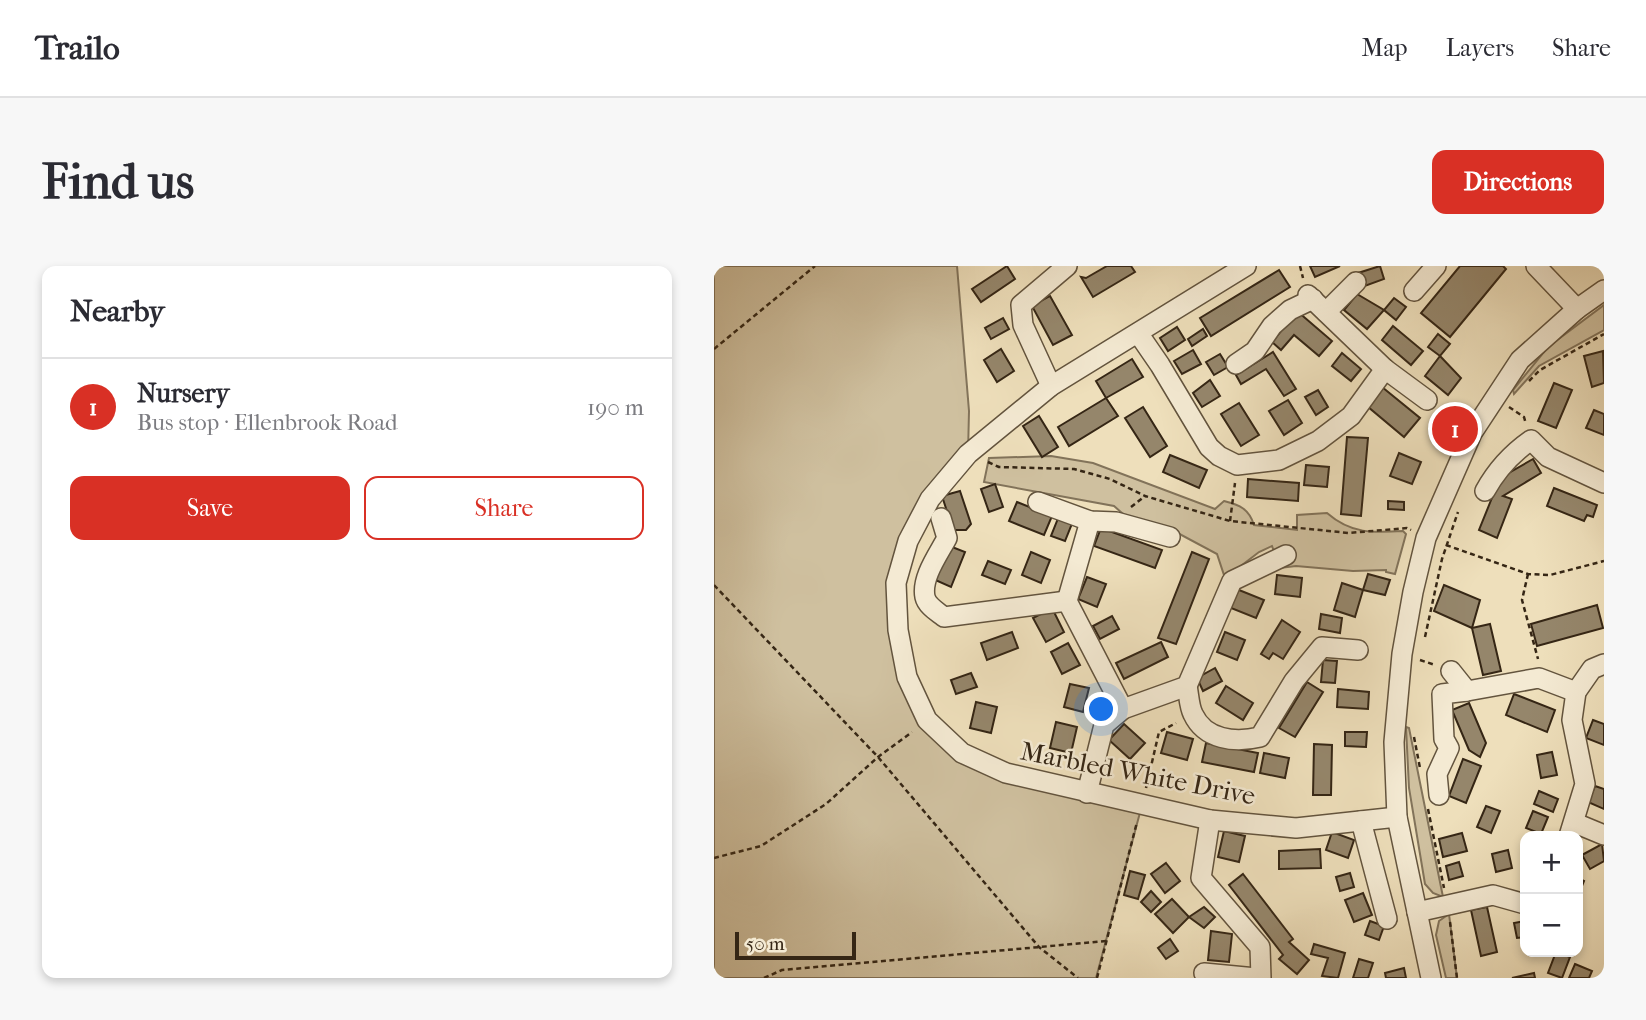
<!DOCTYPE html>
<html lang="en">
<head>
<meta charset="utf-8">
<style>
	body { margin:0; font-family:"IM FELL French Canon",serif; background:#f7f7f7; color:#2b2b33 }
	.controls { position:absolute; right:21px; bottom:21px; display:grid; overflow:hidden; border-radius:14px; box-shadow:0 4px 10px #0003 }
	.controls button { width:63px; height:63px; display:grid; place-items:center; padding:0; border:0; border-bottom:2px solid #e1e1e2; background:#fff; color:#2b2b33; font:35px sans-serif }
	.scale { position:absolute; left:21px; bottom:18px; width:121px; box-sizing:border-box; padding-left:7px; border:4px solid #352615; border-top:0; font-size:19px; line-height:24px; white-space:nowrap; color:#352615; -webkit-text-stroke:5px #f4ead3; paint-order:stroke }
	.you { position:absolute; left:388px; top:444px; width:24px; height:24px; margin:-18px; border:5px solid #fff; border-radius:50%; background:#1a73e8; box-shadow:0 0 0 10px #1a73e833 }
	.badge { display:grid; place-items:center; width:46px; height:46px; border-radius:50%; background:#d93025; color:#fff; font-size:23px; font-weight:700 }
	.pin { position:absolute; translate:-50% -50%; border:4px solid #fff; box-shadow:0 2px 7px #0006 }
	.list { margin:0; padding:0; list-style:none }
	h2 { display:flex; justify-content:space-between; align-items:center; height:91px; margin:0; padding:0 28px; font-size:30px }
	h2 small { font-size:23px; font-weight:400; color:#7c7c81 }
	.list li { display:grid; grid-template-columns:46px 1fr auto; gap:21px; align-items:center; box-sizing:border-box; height:98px; padding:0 28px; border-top:2px solid #e1e1e2 }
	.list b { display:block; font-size:26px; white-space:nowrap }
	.list p { margin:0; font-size:23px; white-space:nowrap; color:#7c7c81 }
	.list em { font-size:23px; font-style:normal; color:#7c7c81 }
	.actions { display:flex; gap:14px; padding:21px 28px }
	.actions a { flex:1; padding:16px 0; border:2px solid #d93025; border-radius:14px; text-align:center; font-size:24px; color:#d93025 }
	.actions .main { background:#d93025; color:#fff }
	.map { position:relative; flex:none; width:890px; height:712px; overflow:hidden; border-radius:14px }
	header { display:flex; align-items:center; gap:42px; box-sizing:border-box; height:98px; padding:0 35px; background:#fff; border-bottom:2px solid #e1e1e2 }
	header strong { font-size:33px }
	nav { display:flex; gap:38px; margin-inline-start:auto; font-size:24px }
	.intro { display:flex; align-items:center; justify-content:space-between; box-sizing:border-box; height:168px; padding:0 42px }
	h1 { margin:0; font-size:49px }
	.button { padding:18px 32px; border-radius:14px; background:#d93025; color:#fff; font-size:24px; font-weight:700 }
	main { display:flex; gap:42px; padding:0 42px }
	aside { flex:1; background:#fff; border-radius:14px; box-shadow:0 4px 10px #0003 }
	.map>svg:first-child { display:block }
	.green { fill:#cfc09f; stroke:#82735a; stroke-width:2 }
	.building { fill:#95866b; stroke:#352615; stroke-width:2 }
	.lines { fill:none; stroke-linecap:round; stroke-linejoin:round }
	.minor-casing { stroke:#63543e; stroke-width:22 }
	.path { stroke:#352615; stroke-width:2.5; stroke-dasharray:5 3.5; stroke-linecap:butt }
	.minor { stroke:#f4ead3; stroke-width:19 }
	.labels { text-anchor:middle; stroke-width:5; stroke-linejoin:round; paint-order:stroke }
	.street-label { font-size:26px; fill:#352615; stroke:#f4ead3 }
</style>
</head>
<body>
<header>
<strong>Trailo</strong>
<nav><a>Map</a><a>Layers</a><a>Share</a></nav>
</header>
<div class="intro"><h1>Find us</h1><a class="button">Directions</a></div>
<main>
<aside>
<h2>Nearby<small></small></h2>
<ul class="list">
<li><span class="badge">1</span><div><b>Nursery</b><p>Bus stop · Ellenbrook Road</p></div><em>190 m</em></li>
</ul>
<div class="actions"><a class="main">Save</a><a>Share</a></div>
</aside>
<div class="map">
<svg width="890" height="712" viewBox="0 0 890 712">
	<rect width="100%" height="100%" fill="#eedfbb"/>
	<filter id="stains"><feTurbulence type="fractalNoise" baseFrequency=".00286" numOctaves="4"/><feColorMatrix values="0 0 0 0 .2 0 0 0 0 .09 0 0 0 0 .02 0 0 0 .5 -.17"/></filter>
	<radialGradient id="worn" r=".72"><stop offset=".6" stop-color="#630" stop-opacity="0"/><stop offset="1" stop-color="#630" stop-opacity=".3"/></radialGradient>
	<g class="green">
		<path d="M0,0H243L255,145L254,188L216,233L182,317L193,411L248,487L428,539L382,712H0Z"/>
		<path d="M890,39V64L825,100L800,128L799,124L834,81Z"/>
		<path d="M337,190L379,197L501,243L510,235C526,239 535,243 540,259L583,264V249L613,247C637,268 659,267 689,265L692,268L681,308L672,306V304L639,305L582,300L566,302L558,280L545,286L511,312L503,288L460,265L416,254L400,240L270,216L275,192Z"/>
		<path d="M692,461L695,462L729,631L719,627L711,618L695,522Z"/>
		<path d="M735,648L743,712H732L722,669L725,655Z"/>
	</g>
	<g class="building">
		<path d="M293,0L301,13L267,36L258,23Z"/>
		<path d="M393,0H417L421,6L379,31L367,11L372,12Z"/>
		<path d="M596,0H626L601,11Z"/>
		<path d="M666,0L670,13L648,21L644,7Z"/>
		<path d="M746,0H789L792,3L736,71L707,47Z"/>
		<path d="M565,4L576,21L497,70L486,52Z"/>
		<path d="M643,28L670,44L653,63L630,44Z"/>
		<path d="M336,30L358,69L339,79L318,40Z"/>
		<path d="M680,32L692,41L682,54L670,44Z"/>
		<path d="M583,45L618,75L605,90L580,69L567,84L558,76Z"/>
		<path d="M289,52L295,63L277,73L271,62Z"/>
		<path d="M679,60L709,85L697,99L668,74Z"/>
		<path d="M463,61L471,74L454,85L446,72Z"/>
		<path d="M489,63L493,70L478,80L474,73Z"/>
		<path d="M724,68L736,78L726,90L714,81Z"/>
		<path d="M287,83L300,105L283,116L270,94Z"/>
		<path d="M479,84L487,98L468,108L460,95Z"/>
		<path d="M889,85L890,117L878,121L870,90Z"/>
		<path d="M559,86L582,123L570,130L552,103L527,118L522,109Z"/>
		<path d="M628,87L647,103L637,115L618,100Z"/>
		<path d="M506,88L514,101L500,109L492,96Z"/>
		<path d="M726,90L747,112L734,129L711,110Z"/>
		<path d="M418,93L429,111L392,132L382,115Z"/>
		<path d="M496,114L506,130L488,141L479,127Z"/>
		<path d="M840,117L858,124L842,162L824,155Z"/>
		<path d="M668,121L706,152L690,171L653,140Z"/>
		<path d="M604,124L614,141L602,149L591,131Z"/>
		<path d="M392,132L404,150L355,180L344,161Z"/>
		<path d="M574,134L588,157L570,169L555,145Z"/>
		<path d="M525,137L545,169L527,180L507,148Z"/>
		<path d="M429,141L453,180L436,191L411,152Z"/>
		<path d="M880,144L890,148V169L872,162Z"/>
		<path d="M325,150L344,181L328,191L309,160Z"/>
		<path d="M633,171L654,172L647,250L627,248Z"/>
		<path d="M685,187L707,196L698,218L676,210Z"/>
		<path d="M456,189L493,204L485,222L449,206Z"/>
		<path d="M819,193L827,207L789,230L798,233L783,272L765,264L786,212Z"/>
		<path d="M592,199L615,201L613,221L590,219Z"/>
		<path d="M534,213L585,217L584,235L533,231Z"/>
		<path d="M281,218L289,241L275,246L267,223Z"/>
		<path d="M840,222L883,239L879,251L873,249L870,255L833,240Z"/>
		<path d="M246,225L257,258L252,264H239L228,230Z"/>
		<path d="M674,235L690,236V244L674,243Z"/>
		<path d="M303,236L338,250L330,269L295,255Z"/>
		<path d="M345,250L359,255L351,275L337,270Z"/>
		<path d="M387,262L448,284L441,302L380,280Z"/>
		<path d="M233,279L251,286L237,321L219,313Z"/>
		<path d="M317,286L336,294L327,317L308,309Z"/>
		<path d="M478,286L495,293L462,378L444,372Z"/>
		<path d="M274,295L297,304L291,318L268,309Z"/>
		<path d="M654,308L676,314L671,329L649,324Z"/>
		<path d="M563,309L588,312L586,331L561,328Z"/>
		<path d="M373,311L392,318L383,341L364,333Z"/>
		<path d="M628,317L649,324L641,351L620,344Z"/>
		<path d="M730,319L766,334L758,362L720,345Z"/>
		<path d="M520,322L550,334L542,352L512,340Z"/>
		<path d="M883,339L889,362L823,380L817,358Z"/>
		<path d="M338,342L350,366L332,376L319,352Z"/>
		<path d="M607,348L628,352L626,367L605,363Z"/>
		<path d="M398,350L405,363L386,373L379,360Z"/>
		<path d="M568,354L586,366L569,393L559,387L555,393L547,388Z"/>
		<path d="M776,358L787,405L769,409L758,362Z"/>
		<path d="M298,366L304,382L273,394L267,377Z"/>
		<path d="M511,366L531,374L523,394L503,386Z"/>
		<path d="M447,376L454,391L410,413L402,397Z"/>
		<path d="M354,377L366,399L348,408L337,386Z"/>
		<path d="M609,394L623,395L621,417L607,416Z"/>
		<path d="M501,402L508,415L489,425L483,412Z"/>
		<path d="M257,407L263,421L242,428L237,414Z"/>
		<path d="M593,416L609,426L581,471L565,462Z"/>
		<path d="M356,418L375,422L369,446L350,441Z"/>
		<path d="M512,420L539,437L529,454L502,437Z"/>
		<path d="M624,423L655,426L654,443L623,441Z"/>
		<path d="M800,428L841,444L833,466L792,449Z"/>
		<path d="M262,436L283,441L277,467L256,462Z"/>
		<path d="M755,437L772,477L766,491L755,484L738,444Z"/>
		<path d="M879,454L890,458V479L872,472Z"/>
		<path d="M342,456L363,461L357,487L336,482Z"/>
		<path d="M410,458L431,477L416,493L395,474Z"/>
		<path d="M453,466L479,473L473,494L447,487Z"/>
		<path d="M631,466H653L652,481L631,480Z"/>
		<path d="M492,477L544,487L540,506L488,496Z"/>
		<path d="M600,478L618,479L617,529H599Z"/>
		<path d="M838,486L843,509L827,512L823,489Z"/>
		<path d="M550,487L575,492L571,512L546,507Z"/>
		<path d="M749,493L767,500L752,537L735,530Z"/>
		<path d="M881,520L890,523V543L874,536Z"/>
		<path d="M825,525L844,533L839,546L820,538Z"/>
		<path d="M772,540L786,545L777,567L763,561Z"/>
		<path d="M819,545L834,551L827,568L812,562Z"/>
		<path d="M510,565L531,570L525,596L504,591Z"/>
		<path d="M618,566L640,574L634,592L612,584Z"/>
		<path d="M748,567L753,585L729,591L725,573Z"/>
		<path d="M888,578L890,595L876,603L868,589Z"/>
		<path d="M606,583L607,602L565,603V585Z"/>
		<path d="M794,584L798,602L782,606L778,588Z"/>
		<path d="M745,596L749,610L735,614L732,600Z"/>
		<path d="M452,597L466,615L451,627L437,608Z"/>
		<path d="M416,605L431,609L424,633L410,629Z"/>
		<path d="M636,607L640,621L626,625L622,611Z"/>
		<path d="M529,608L579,673L575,676L595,694L583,708L565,693L569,689L515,619Z"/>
		<path d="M864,612L870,615L864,630Z"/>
		<path d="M437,625L447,636L437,646L427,636Z"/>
		<path d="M649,627L658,649L640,656L631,634Z"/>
		<path d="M458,633L475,651L459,667L441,648Z"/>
		<path d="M490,641L501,651L490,662L475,651Z"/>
		<path d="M773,641L783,686L767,690L757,644Z"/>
		<path d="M656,655L670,660L665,674L651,669Z"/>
		<path d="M811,655V671L803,672L800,657Z"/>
		<path d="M497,665L518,668L515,696L494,694Z"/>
		<path d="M456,673L464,685L452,693L444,682Z"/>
		<path d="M600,678L631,687L624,712L608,710L614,692L597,688Z"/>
		<path d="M842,686L856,691L848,712L834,707Z"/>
		<path d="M645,693L659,697L654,712H639Z"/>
		<path d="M861,698L878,705L875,712H855Z"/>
		<path d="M690,702L692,712H672L671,707Z"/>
		<path d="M820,707L821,712H798Z"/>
	</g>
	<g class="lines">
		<g class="minor-casing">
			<g id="minor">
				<path d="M532,0L337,120L254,188L216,233L194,275L182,317L184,364L193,411L213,454L248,487L292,507L496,554L582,562L683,551"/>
				<path d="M822,0L863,43"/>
				<path d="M700,25L722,0"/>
				<path d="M594,29L671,103L713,134"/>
				<path d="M612,46L642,16"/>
				<path d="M424,67L446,99L495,181L505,190L523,199L565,194L604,175L637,150L671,103"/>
				<path d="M522,98L541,85L558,60L576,44L599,33"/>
				<path d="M337,120L309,59L307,39L353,0"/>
				<path d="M771,225C783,203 797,188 817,174L834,191L890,217"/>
				<path d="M324,236L376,255L402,256L456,271"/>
				<path d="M227,252L233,272C224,289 207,312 211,331C213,340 224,346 230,351L353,335L409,443"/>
				<path d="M353,335L376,255"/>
				<path d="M737,405L753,425L825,412L862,426"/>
				<path d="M473,420C475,429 475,440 479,448C491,474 521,477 546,471L580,415L608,381L644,384"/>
				<path d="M373,527L390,459L409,443L473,420L518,315L572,289"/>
				<path d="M725,529L723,508L735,482L730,473L728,428L753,425"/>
				<path d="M496,554L487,612L546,681L547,712"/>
				<path d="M647,555L673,653"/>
				<path d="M861,557L890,569"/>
				<path d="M855,570L871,518L858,454L862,426L878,403L890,398"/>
				<path d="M703,646L779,629L811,638"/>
				<path d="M490,707L542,712"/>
				<path d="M717,712L683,551L680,476L688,388L699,326L712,272L758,167L806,94L863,43L890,24"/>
			</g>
		</g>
		<g class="path">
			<path d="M586,0L589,12"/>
			<path d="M0,83L101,0"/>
			<path d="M815,115L826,104L890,68"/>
			<path d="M795,141L810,151L812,158"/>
			<path d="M727,144L744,157"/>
			<path d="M274,196L285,201L360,203L396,213L431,230L516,255L635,267L693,262L697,264"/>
			<path d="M417,241L431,230"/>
			<path d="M516,255L521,217"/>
			<path d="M732,279L814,308L836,309L890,295"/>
			<path d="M814,308L808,334L824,393"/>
			<path d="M0,319L164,491L325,681L364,712"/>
			<path d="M711,371L728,293L744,246"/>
			<path d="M706,394L721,399"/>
			<path d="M700,471L706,502"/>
			<path d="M432,522L445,466L462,457"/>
			<path d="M714,543L730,622"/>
			<path d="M0,592L47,580L112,538L164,491L198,466"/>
			<path d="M736,656L743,712"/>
			<path d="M50,712L68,704L393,675"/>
			<path d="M383,712L423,556"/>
		</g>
		<use href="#minor" class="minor"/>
	</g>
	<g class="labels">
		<g class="street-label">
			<text transform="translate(424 507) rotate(11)" y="9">Marbled White Drive</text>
		</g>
	</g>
	<rect width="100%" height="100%" filter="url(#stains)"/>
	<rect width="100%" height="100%" fill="url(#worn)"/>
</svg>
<div class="controls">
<button>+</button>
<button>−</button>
</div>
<div class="scale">50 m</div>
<div class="you"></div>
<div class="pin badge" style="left:741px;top:163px">1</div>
</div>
</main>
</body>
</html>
